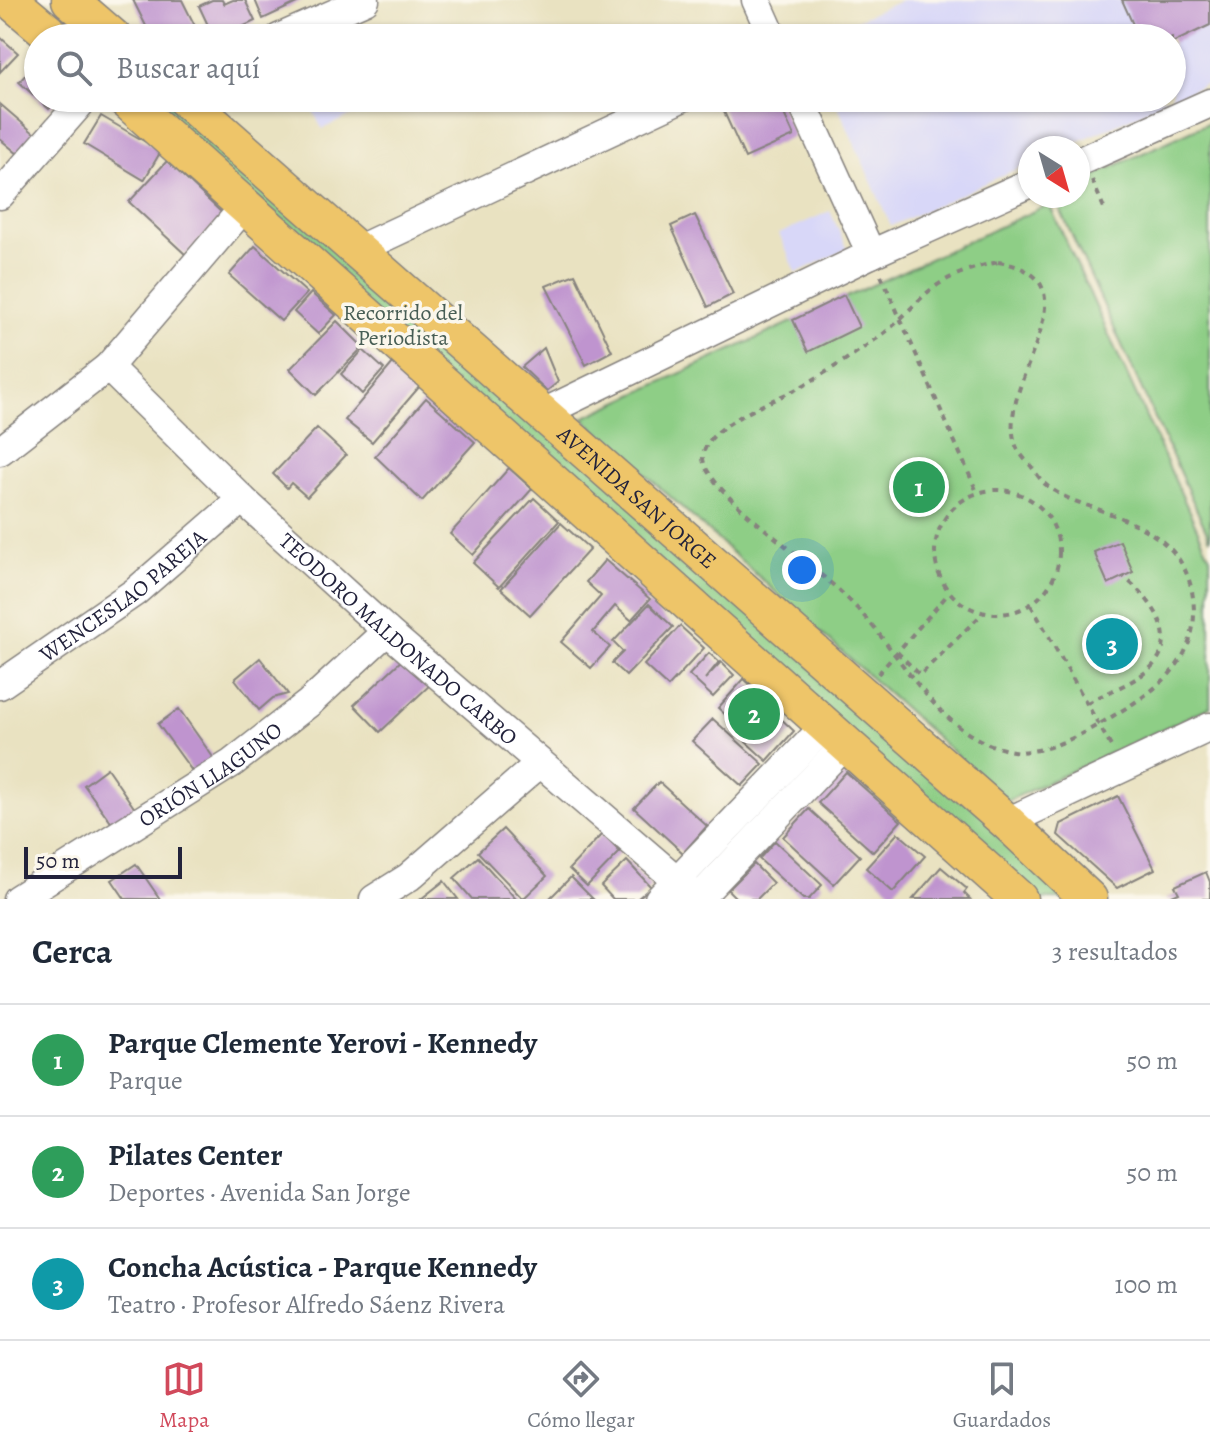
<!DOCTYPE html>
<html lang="es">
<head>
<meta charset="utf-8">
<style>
	body { margin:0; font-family:Alegreya,serif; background:#f2f2f3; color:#1f2937 }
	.compass { position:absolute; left:1018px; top:136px; width:72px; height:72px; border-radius:50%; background:#fff; box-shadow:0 2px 6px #0004; rotate:143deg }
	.scale { position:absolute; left:24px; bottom:20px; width:158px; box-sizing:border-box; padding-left:8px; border:4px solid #22223b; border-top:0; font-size:22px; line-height:28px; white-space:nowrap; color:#22223b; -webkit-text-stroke:6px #fbf7ec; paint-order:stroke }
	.you { position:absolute; left:802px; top:570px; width:28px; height:28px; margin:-20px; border:6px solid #fff; border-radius:50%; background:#1a73e8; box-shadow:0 0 0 12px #1a73e833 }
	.badge { display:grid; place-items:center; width:52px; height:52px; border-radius:50%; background:#d1495b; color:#fff; font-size:26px; font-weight:700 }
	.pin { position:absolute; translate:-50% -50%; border:4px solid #fff; box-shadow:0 2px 8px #0006 }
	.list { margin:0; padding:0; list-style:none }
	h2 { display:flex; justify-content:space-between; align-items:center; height:104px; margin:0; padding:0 32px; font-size:34px }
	h2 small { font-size:26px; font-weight:400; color:#747a83 }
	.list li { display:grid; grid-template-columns:52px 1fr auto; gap:24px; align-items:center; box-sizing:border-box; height:112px; padding:0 32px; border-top:2px solid #e0e1e3 }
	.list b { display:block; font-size:30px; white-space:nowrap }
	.list p { margin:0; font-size:26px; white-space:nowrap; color:#747a83 }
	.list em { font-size:26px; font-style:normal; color:#747a83 }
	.icon { flex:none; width:44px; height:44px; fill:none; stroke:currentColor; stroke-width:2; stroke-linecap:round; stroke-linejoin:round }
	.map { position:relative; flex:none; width:1210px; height:899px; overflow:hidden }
	.search { position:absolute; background:#fff; box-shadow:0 2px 6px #0004; left:24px; right:24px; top:24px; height:88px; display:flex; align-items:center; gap:20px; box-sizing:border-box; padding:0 28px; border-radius:44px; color:#747a83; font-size:30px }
	.sheet { height:440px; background:#fff }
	nav { display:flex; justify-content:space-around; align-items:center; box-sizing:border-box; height:112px; border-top:2px solid #e0e1e3; background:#fff; font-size:22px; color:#747a83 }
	nav a { display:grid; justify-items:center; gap:4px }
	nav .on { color:#d1495b }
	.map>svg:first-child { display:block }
	.built { fill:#d8d7f8 }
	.green { fill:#8ece86; stroke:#587860; stroke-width:2 }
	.building { fill:#bf94cf }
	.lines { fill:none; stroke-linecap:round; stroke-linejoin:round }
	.minor-casing { stroke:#86827e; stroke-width:31 }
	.major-casing { stroke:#86827e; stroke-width:39 }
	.path { stroke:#86827e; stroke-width:4; stroke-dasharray:6 6; stroke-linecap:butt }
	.minor { stroke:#fff; stroke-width:28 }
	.major { stroke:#eec569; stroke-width:36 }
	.labels { text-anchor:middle; stroke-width:7; stroke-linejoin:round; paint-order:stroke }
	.park-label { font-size:22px; fill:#485e55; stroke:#fbf7ec }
	.street-label { font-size:22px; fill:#22223b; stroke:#fbf7ec }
</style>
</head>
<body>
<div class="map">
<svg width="1210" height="899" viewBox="0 0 1210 899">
	<rect width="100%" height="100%" fill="#fbf7ec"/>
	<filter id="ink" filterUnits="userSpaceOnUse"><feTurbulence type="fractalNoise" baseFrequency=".0125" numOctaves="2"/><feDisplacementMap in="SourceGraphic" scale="16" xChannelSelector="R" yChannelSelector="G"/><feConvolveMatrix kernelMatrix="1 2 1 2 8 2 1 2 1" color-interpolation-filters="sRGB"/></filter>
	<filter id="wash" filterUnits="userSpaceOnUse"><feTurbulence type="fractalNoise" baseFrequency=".006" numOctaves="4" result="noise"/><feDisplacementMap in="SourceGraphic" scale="32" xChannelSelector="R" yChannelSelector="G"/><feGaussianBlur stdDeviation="1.8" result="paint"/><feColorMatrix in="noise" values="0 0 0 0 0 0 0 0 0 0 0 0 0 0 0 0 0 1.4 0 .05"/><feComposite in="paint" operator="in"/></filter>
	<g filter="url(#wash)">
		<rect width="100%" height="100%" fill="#e9e2c1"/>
		<g class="built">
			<path d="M902,0H1210V82L1064,148H1030V163L891,226L834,98H1172V38H817Z"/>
			<path d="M307,98H389L322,129Z"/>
			<path d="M830,211L847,249L796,273L779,234Z"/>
		</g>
		<g class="green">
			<path d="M124,98H184L1089,899H1019Z"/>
			<path d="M1210,122V539L1054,196H1078V183Z"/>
			<path d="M1049,204L1210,557V707L1007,801L583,418Z"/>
		</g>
		<g id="blocks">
			<g class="building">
				<path d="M133,0H182L201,38H179L175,30L158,38H152Z"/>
				<path d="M212,0H222L224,4L233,0H245L255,21L219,38H214L199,6Z"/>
				<path d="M255,0H303L263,19Z"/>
				<path d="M1122,0H1210V25L1172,43V38H1139Z"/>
				<path d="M0,37L18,53L0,72Z"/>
				<path d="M38,61V98H58L49,109L19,82Z"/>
				<path d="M726,98H777L794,136L745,158L719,101Z"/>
				<path d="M0,104L35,134L18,154L0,139Z"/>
				<path d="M101,116L161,151L144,180L84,144Z"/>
				<path d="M167,161L224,215L186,255L129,202Z"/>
				<path d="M695,215L733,294L708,307L671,226Z"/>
				<path d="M255,246L307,293L281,321L229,275Z"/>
				<path d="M575,274L612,351L586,365L546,286Z"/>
				<path d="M311,293L336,315L318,334L294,312Z"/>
				<path d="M844,295L859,327L808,352L793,320Z"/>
				<path d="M337,321L363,347L316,395L290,369Z"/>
				<path d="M544,348L558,382L547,391L522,367Z"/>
				<path d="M363,350L384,369L362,394L341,374Z"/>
				<path d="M393,363L420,386L372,442L345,420Z"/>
				<path d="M426,398L475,442L422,501L375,456Z"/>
				<path d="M317,428L346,455L307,497L291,483L287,488L273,474Z"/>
				<path d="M509,468L532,489L473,555L450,534Z"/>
				<path d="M534,498L559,521L499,587L473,563Z"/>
				<path d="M561,523L590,549L530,615L501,589Z"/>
				<path d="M1120,541L1133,572L1108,584L1094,552Z"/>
				<path d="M605,560L650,599L631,620L615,606L593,632L610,647L591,668L561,642L601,596L586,582Z"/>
				<path d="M649,604L673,627L626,676L612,663L623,652L613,642Z"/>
				<path d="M680,626L704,648L668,687L644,665Z"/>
				<path d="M709,653L719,662L705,679L721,662L734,675L713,697L689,675Z"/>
				<path d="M405,657L431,684L380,732L354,705Z"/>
				<path d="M260,658L288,694L273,698L259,710L235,679Z"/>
				<path d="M744,679L775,707L749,736L718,708Z"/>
				<path d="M179,709L215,760L195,775L158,724Z"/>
				<path d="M774,712L794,731L767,761L746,742Z"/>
				<path d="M713,719L763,764L742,786L692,741Z"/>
				<path d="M107,768L135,809L113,825L84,785Z"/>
				<path d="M846,772L901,821L873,852L818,803Z"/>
				<path d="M659,782L707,826L683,853L634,808Z"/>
				<path d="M1118,796L1155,869L1117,888L1058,835L1061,824Z"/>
				<path d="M809,809L860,856L834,884L783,837Z"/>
				<path d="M503,829L547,876L523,899L478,852Z"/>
				<path d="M898,833L925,856L893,892L866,868Z"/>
				<path d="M602,834L620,852L587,886L569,869Z"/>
				<path d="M775,841L822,885L809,899H803L759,859Z"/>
				<path d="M478,857L516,899H472L454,878Z"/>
				<path d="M627,861L651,887L637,899H613L601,886Z"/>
				<path d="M136,864L160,899H125L112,880Z"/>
				<path d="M754,864L773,883L757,899H737L728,890Z"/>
				<path d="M941,867L967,889L964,893L970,899H913Z"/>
				<path d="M1206,872L1210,882V899H1165L1179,893L1175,886Z"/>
				<path d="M571,877L593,899H549Z"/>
				<path d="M444,881L458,899H421Z"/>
			</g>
		</g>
	</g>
	<g filter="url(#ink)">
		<use href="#blocks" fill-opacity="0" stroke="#86827e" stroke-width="2"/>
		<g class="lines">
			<g class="minor-casing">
				<g id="minor">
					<path d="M756,0L773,38"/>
					<path d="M279,38L365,0"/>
					<path d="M800,98L871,254"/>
					<path d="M1078,162L1210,103"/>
					<path d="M0,195L85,98"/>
					<path d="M357,250L681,98"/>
					<path id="s1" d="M108,367L242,499L387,631L699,899"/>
					<path d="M541,414L871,254L1030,183"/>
					<path d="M0,451L108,367L245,206"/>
					<path id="s2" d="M0,685L135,592L242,499"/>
					<path d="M1007,822L1210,727"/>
					<path id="s3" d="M17,899L232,763L309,703L387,631"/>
					<path d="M374,899L409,877L540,763"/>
					<path d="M659,899L826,725"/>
					<path d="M698,899L846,744"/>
				</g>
			</g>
			<g class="major-casing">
				<g id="major">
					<path d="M10,0L55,38"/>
					<path d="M70,0L114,38"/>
					<path d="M124,98L1019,899"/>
					<path id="s4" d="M184,98L1007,822L1089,899"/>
				</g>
			</g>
			<g class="path">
				<path d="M1092,180L1104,208"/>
				<path d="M998,262C1107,279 989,386 1017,448C1020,454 1026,461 1031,466C1035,472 1040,479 1045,484C1061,498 1081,503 1100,510C1154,529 1194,552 1194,614C1193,666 1153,692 1113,716C1087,732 1044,756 1013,751C942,739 908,665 864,616C845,594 824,577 802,559C780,541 702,483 703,457C704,424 781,399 806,384C832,369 858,352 883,334C899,322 913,305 928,292C947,276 974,267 998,262Z"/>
				<path d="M881,275L977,492"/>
				<circle cx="997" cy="552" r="62"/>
				<path d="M1031,605L1112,748"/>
				<path d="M897,652L920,675L983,613"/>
				<path d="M878,674L949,593"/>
				<path d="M1087,703C1105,693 1126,686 1143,674C1186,643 1154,602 1124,577"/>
			</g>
			<use href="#minor" class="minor"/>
			<use href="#major" class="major"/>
		</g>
	</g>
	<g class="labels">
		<g class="park-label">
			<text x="403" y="320">Recorrido del<tspan x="403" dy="25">Periodista</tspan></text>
		</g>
		<g class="street-label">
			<text dy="8" stroke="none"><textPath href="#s4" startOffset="604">AVENIDA SAN JORGE</textPath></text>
			<text dy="8" stroke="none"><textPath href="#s2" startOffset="152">WENCESLAO PAREJA</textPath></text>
			<text dy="8" stroke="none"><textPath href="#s1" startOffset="398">TEODORO MALDONADO CARBO</textPath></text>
			<text dy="8" stroke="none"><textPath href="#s3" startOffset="230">ORIÓN LLAGUNO</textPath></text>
		</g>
	</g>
</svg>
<svg class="compass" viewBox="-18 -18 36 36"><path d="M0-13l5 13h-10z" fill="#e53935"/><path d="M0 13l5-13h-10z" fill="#747a83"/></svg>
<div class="scale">50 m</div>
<div class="you"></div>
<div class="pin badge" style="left:919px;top:487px;background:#2e9e5b">1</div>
<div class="pin badge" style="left:754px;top:714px;background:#2e9e5b">2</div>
<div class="pin badge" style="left:1112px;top:644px;background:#0f9aa8">3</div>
<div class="search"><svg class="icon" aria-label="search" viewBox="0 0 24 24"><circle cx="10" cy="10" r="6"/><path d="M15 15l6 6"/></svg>Buscar aquí</div>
</div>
<section class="sheet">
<h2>Cerca<small>3 resultados</small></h2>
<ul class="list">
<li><span class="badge" style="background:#2e9e5b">1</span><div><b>Parque Clemente Yerovi - Kennedy</b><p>Parque</p></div><em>50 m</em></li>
<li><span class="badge" style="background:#2e9e5b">2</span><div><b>Pilates Center</b><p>Deportes · Avenida San Jorge</p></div><em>50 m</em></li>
<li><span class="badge" style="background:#0f9aa8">3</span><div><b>Concha Acústica - Parque Kennedy</b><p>Teatro · Profesor Alfredo Sáenz Rivera</p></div><em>100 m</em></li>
</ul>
</section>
<nav>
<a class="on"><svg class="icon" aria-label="map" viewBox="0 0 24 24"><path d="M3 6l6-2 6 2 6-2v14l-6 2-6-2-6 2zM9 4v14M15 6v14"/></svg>Mapa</a>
<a><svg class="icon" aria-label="directions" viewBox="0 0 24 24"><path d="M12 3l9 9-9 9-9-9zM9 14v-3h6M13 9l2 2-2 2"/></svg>Cómo llegar</a>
<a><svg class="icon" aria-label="saved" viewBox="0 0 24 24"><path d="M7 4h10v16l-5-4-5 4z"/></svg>Guardados</a>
</nav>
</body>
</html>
